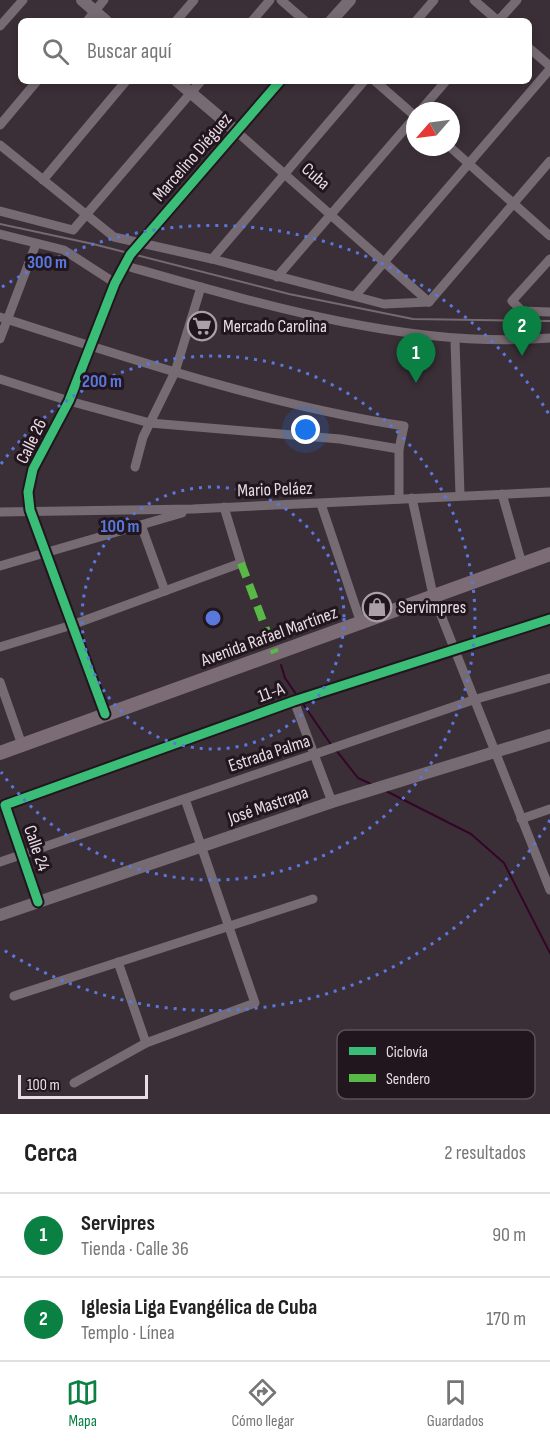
<!DOCTYPE html>
<html lang="es">
<head>
<meta charset="utf-8">
<style>
	body { margin:0; font-family:"Sofia Sans Condensed",sans-serif; background:#f6f6f6; color:#222 }
	.compass { position:absolute; left:406px; top:102px; width:54px; height:54px; border-radius:50%; background:#fff; box-shadow:0 3px 9px #0003; rotate:242deg }
	.scale { position:absolute; left:18px; bottom:15px; width:130px; box-sizing:border-box; padding-left:6px; border:3px solid #eadbe4; border-top:0; font-size:16px; line-height:21px; white-space:nowrap; color:#eadbe4; -webkit-text-stroke:4px #21161d; paint-order:stroke }
	.you { position:absolute; left:306px; top:430px; width:21px; height:21px; margin:-15px; border:4px solid #fff; border-radius:50%; background:#1a73e8; box-shadow:0 0 0 9px #1a73e833 }
	.badge { display:grid; place-items:center; width:39px; height:39px; border-radius:50%; background:#0b8043; color:#fff; font-size:20px; font-weight:700 }
	.pin { position:absolute; translate:-50% -50px; filter:drop-shadow(0 2px 3px #0008) }
	.pin::after { content:''; position:absolute; top:32px; width:21px; height:18px; background:inherit; clip-path:polygon(0 0,100% 0,50% 100%) }
	.list { margin:0; padding:0; list-style:none }
	h2 { display:flex; justify-content:space-between; align-items:center; height:78px; margin:0; padding:0 24px; font-size:26px }
	h2 small { font-size:20px; font-weight:400; color:#767676 }
	.list li { display:grid; grid-template-columns:39px 1fr auto; gap:18px; align-items:center; box-sizing:border-box; height:84px; padding:0 24px; border-top:2px solid #e0e0e0 }
	.list b { display:block; font-size:22px; white-space:nowrap }
	.list p { margin:0; font-size:20px; white-space:nowrap; color:#767676 }
	.list em { font-size:20px; font-style:normal; color:#767676 }
	.icon { flex:none; width:33px; height:33px; fill:none; stroke:currentColor; stroke-width:2; stroke-linecap:round; stroke-linejoin:round }
	.map { position:relative; flex:none; width:550px; height:1114px; overflow:hidden }
	.search { position:absolute; background:#fff; box-shadow:0 3px 9px #0003; left:18px; right:18px; top:18px; height:66px; display:flex; align-items:center; gap:15px; box-sizing:border-box; padding:0 21px; border-radius:9px; color:#767676; font-size:22px }
	.sheet { height:246px; background:#fff }
	nav { display:flex; justify-content:space-around; align-items:center; box-sizing:border-box; height:84px; border-top:2px solid #e0e0e0; background:#fff; font-size:16px; color:#767676 }
	nav a { display:grid; justify-items:center; gap:3px }
	nav .on { color:#0b8043 }
	.map>svg:first-child { display:block }
	.lines { fill:none; stroke-linecap:round; stroke-linejoin:round }
	.stream { stroke:#340528; stroke-width:2 }
	.minor { stroke:#766b72; stroke-width:9 }
	.tertiary { stroke:#766b72; stroke-width:12 }
	.secondary { stroke:#7b6c76; stroke-width:14 }
	.rail { stroke:#756a71; stroke-width:2 }
	.quiet { stroke:#58b947; stroke-width:8; stroke-dasharray:15 8; stroke-linecap:butt }
	.cycleway-casing { stroke:#21161d; stroke-width:13 }
	.cycleway { stroke:#3abd76; stroke-width:9 }
	.ring { fill:none; stroke:#5a78dc; stroke-width:3; stroke-dasharray:3 6 }
	.labels { text-anchor:middle; stroke-width:6; stroke-linejoin:round; paint-order:stroke }
	.street-label { font-size:18px; fill:#eadbe4; stroke:#21161d }
	.poi-label { font-size:18px; fill:#eadbe4; stroke:#21161d; text-anchor:start }
	.key { fill:#21161d; stroke:#5d5159; stroke-width:1.5 }
	.key-label { font-size:16px; fill:#eadbe4 }
	.centre { fill:#5a78dc; stroke:#21161d; stroke-width:3 }
	.ring-label { font-size:18px; text-anchor:middle; font-weight:bold; fill:#5a78dc; stroke:#21161d; stroke-width:6; stroke-linejoin:round; paint-order:stroke }
</style>
</head>
<body>
<div class="map">
<svg width="550" height="1114" viewBox="0 0 550 1114">
	<rect width="100%" height="100%" fill="#3b2f37"/>
	<g class="lines">
		<g class="stream">
			<path d="M281,665L285,678L298,697"/>
			<path d="M301,701L332,746"/>
			<path d="M336,750L358,778L373,785"/>
			<path d="M386,791L471,834L504,863L550,953"/>
		</g>
		<g class="minor">
			<path d="M281,0L305,21"/>
			<path d="M474,0L498,21"/>
			<path d="M87,21L104,0"/>
			<path d="M176,21L194,0"/>
			<path d="M252,21L270,0"/>
			<path d="M416,21L434,0"/>
			<path d="M498,21L517,0"/>
			<path d="M0,26L23,0"/>
			<path d="M529,48L550,66"/>
			<path d="M375,81L415,116"/>
			<path d="M420,111L446,81"/>
			<path d="M0,125L37,81"/>
			<path d="M236,131L429,302"/>
			<path d="M0,145L114,237L212,259L384,304L429,302"/>
			<path d="M450,147L550,236"/>
			<path d="M43,180L126,81"/>
			<path d="M0,211L73,230L201,81"/>
			<path d="M0,234L64,250L115,283"/>
			<path d="M212,259L364,81"/>
			<path d="M550,259L512,301L522,311L550,312"/>
			<path d="M123,265C256,303 412,350 550,338"/>
			<path d="M277,277L415,117"/>
			<path d="M355,296L550,69"/>
			<path d="M429,302L550,161"/>
			<path d="M0,317C130,359 269,405 404,426L399,449V499"/>
			<path d="M0,339L36,244"/>
			<path d="M455,340L460,495"/>
			<path d="M0,379L69,401L150,423L340,439L399,449"/>
			<path d="M135,467L143,437L175,372L201,287"/>
			<path d="M502,494L522,564"/>
			<path d="M412,498L433,595L550,890"/>
			<path d="M321,504L361,623"/>
			<path d="M0,512L193,509L550,492"/>
			<path d="M141,525L165,591"/>
			<path d="M0,566L182,513"/>
			<path d="M0,647L72,625L241,563L224,507"/>
			<path d="M0,682L22,745"/>
			<path d="M294,701L332,802"/>
			<path d="M521,819L550,809"/>
			<path d="M0,862L473,700L550,678"/>
			<path d="M38,902L5,805L294,701L550,619"/>
			<path d="M118,962L146,1043"/>
			<path d="M14,996L313,899"/>
			<path d="M74,1083L146,1043L255,1003L185,799"/>
		</g>
		<g class="tertiary">
			<path d="M82,0L106,21"/>
			<path d="M331,21L350,0"/>
			<path d="M177,81L236,131"/>
			<path d="M105,714L30,510L28,492L33,469L69,401L115,283L130,255L280,81"/>
			<path d="M0,915L332,802L550,735"/>
		</g>
		<path class="secondary" d="M0,753L550,554"/>
		<path class="rail" d="M0,224L93,244L289,294L413,319L550,321"/>
		<path class="quiet" d="M241,563L275,653"/>
		<g class="cycleway-casing">
			<g id="cycleway">
				<path d="M105,714L30,510L28,492L33,469L69,401L115,283L130,255L280,81"/>
				<path d="M38,902L5,805L294,701L550,619"/>
			</g>
		</g>
		<use href="#cycleway" class="cycleway"/>
	</g>
	<g class="ring">
		<circle cx="213" cy="618" r="131"/>
		<path d="M1 464A262 262 0 1 1 1 772"/>
		<path d="M550 820A393 393 0 0 1 2 949M2 287A393 393 0 0 1 550 416"/>
	</g>
	<defs>
		<g id="supermarket-ring" transform="scale(1.5)"><circle r="9.5" fill="#21161d" stroke="#ad9fa7" stroke-width="1.5"/><path d="M-6-5.5h2.5l.6 2H6L4.5 2H-2.5L-4.4-4H-6ZM-1.5 3.2a1.3 1.3 0 1 0 .1 0ZM3 3.2a1.3 1.3 0 1 0 .1 0Z" fill="#ad9fa7"/></g>
		<g id="shop-ring" transform="scale(1.5)"><circle r="9.5" fill="#21161d" stroke="#ad9fa7" stroke-width="1.5"/><path d="M-5-2.5h2.3a2.7 3.5 0 0 1 5.4 0H5L5.5 6h-11ZM-1.5-2.5h3a1.5 2.3 0 0 0-3 0Z" fill="#ad9fa7"/></g>
	</defs>
	<g fill-rule="evenodd">
		<use href="#supermarket-ring" x="202" y="326"/>
		<use href="#shop-ring" x="377" y="607"/>
	</g>
	<g class="labels">
		<g class="street-label">
			<text transform="translate(192 157) rotate(-49)" y="6">Marcelino Diéguez</text>
			<text transform="translate(316 176) rotate(41)" y="6">Cuba</text>
			<text transform="translate(31 441) rotate(-64)" y="6">Calle 26</text>
			<text transform="translate(275 489) rotate(-2)" y="6">Mario Peláez</text>
			<text transform="translate(269 636) rotate(-20)" y="6">Avenida Rafael Martínez</text>
			<text transform="translate(271 692) rotate(-20)" y="6">11-A</text>
			<text transform="translate(269 753) rotate(-18)" y="6">Estrada Palma</text>
			<text transform="translate(268 805) rotate(-19)" y="6">José Mastrapa</text>
			<text transform="translate(37 848) rotate(71)" y="6">Calle 24</text>
		</g>
		<g class="poi-label">
			<text x="223" y="332">Mercado Carolina</text>
			<text x="398" y="613">Servimpres</text>
		</g>
	</g>
	<rect x="337" y="1030" width="198" height="69" rx="9" class="key"/>
	<rect x="349" y="1047" width="27" height="8" fill="#3abd76"/>
	<rect x="349" y="1074" width="27" height="8" fill="#58b947"/>
	<g class="key-label">
		<text x="386" y="1057">Ciclovía</text>
		<text x="386" y="1084">Sendero</text>
	</g>
	<circle cx="213" cy="618" r="9" class="centre"/>
	<g class="ring-label">
		<text x="47" y="268">300 m</text>
		<text x="102" y="387">200 m</text>
		<text x="120" y="532">100 m</text>
	</g>
</svg>
<svg class="compass" viewBox="-18 -18 36 36"><path d="M0-13l5 13h-10z" fill="#e53935"/><path d="M0 13l5-13h-10z" fill="#767676"/></svg>
<div class="scale">100 m</div>
<div class="you"></div>
<div class="pin badge" style="left:416px;top:383px">1</div>
<div class="pin badge" style="left:522px;top:356px">2</div>
<div class="search"><svg class="icon" aria-label="search" viewBox="0 0 24 24"><circle cx="10" cy="10" r="6"/><path d="M15 15l6 6"/></svg>Buscar aquí</div>
</div>
<section class="sheet">
<h2>Cerca<small>2 resultados</small></h2>
<ul class="list">
<li><span class="badge">1</span><div><b>Servipres</b><p>Tienda · Calle 36</p></div><em>90 m</em></li>
<li><span class="badge">2</span><div><b>Iglesia Liga Evangélica de Cuba</b><p>Templo · Línea</p></div><em>170 m</em></li>
</ul>
</section>
<nav>
<a class="on"><svg class="icon" aria-label="map" viewBox="0 0 24 24"><path d="M3 6l6-2 6 2 6-2v14l-6 2-6-2-6 2zM9 4v14M15 6v14"/></svg>Mapa</a>
<a><svg class="icon" aria-label="directions" viewBox="0 0 24 24"><path d="M12 3l9 9-9 9-9-9zM9 14v-3h6M13 9l2 2-2 2"/></svg>Cómo llegar</a>
<a><svg class="icon" aria-label="saved" viewBox="0 0 24 24"><path d="M7 4h10v16l-5-4-5 4z"/></svg>Guardados</a>
</nav>
</body>
</html>
